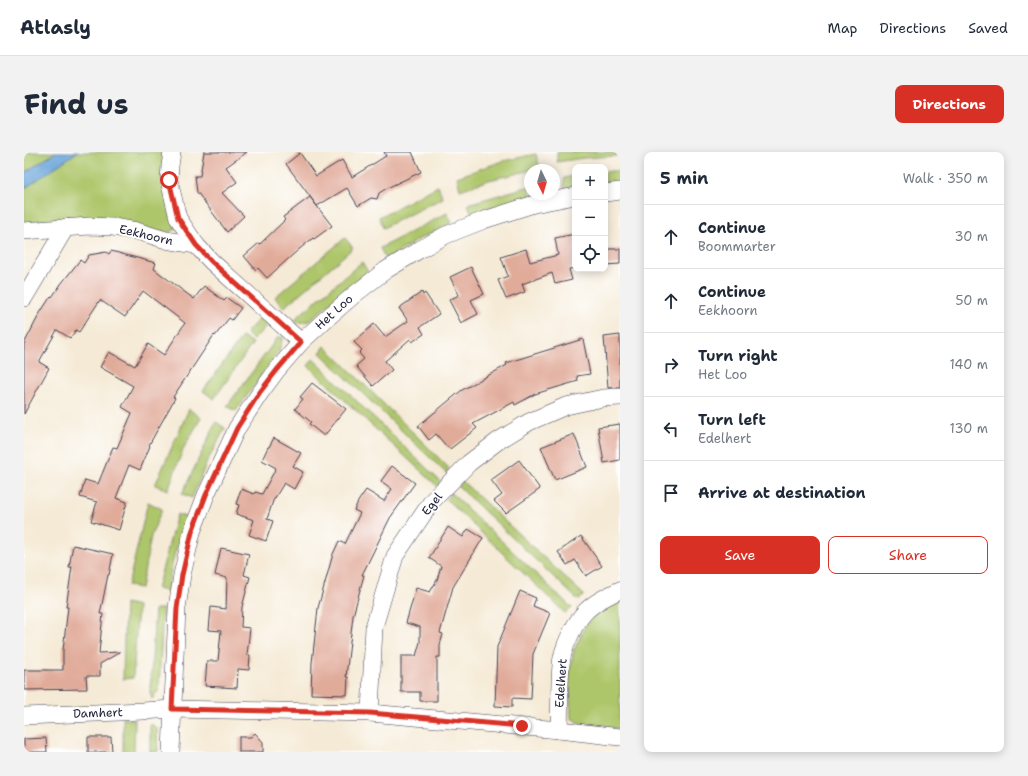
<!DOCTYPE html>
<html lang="en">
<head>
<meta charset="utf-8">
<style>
	body { margin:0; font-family:"Shantell Sans",sans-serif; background:#f2f2f3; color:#1f2937 }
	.controls { position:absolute; right:12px; top:12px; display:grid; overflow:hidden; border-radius:8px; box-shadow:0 2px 10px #0003 }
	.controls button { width:36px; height:36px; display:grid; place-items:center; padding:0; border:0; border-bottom:1px solid #e0e1e3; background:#fff; color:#1f2937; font:20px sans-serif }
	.compass { position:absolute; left:500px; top:12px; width:36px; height:36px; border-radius:50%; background:#fff; box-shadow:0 2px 10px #0003; rotate:175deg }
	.stop { position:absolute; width:12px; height:12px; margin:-9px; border:3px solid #d93025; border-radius:50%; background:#fff }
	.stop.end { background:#d93025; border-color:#fff; box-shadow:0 1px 4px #0008 }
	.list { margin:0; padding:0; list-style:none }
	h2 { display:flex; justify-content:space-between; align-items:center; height:52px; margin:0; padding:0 16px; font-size:17px }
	h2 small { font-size:13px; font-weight:400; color:#747a83 }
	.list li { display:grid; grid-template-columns:26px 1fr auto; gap:12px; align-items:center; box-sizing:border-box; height:64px; padding:0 16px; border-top:1px solid #e0e1e3 }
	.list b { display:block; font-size:15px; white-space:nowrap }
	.list p { margin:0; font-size:13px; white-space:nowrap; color:#747a83 }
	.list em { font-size:13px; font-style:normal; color:#747a83 }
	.actions { display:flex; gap:8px; padding:12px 16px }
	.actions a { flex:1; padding:9px 0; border:1px solid #d93025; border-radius:8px; text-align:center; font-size:14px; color:#d93025 }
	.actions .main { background:#d93025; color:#fff }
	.icon { flex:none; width:22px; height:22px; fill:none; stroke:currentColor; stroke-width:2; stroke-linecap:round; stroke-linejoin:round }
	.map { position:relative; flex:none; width:596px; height:600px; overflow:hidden; border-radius:8px }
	header { display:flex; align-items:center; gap:24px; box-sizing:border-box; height:56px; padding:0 20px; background:#fff; border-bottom:1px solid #e0e1e3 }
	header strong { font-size:19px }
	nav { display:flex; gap:22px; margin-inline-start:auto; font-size:14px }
	.intro { display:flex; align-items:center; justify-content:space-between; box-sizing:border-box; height:96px; padding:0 24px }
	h1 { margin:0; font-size:28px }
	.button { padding:10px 18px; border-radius:8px; background:#d93025; color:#fff; font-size:14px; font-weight:700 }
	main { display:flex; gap:24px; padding:0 24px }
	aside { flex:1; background:#fff; border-radius:8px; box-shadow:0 2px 10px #0003 }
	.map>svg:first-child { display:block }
	.green { fill:#aec66b; stroke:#687453 }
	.water { fill:#69a4d9; stroke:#46638a }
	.building { fill:#e1ab9a }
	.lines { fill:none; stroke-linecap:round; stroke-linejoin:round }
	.minor-casing { stroke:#424052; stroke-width:18 }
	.minor { stroke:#fff; stroke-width:17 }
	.route { stroke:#d93025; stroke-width:5 }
	.labels { text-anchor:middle; stroke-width:4; stroke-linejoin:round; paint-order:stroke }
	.street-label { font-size:12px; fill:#22223b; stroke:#fff }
</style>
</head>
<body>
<header>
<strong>Atlasly</strong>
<nav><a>Map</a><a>Directions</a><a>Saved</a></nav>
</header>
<div class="intro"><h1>Find us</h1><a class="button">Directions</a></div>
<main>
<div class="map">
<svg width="596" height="600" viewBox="0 0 596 600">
	<rect width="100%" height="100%" fill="#fff"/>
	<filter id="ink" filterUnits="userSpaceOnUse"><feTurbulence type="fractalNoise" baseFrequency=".025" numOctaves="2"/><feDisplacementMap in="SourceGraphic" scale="8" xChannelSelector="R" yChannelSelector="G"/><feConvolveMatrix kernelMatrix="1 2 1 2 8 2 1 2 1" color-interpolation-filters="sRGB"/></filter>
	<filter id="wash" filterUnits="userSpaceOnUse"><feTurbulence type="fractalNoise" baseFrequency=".012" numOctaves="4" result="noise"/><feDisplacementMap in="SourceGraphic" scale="16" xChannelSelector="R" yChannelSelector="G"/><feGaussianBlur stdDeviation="0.9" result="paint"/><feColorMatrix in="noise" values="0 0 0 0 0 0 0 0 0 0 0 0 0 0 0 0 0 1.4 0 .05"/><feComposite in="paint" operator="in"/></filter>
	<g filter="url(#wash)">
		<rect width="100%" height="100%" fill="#f5ead5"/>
		<g class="green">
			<path d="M0,0H32L0,21Z"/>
			<path d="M53,0H141L152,77L146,80L41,68L18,69L0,72V37Z"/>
			<path d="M533,0H592V4L560,6L533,10Z"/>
			<path d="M512,2L516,16L465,28L436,38L433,25L479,9Z"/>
			<path d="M587,19H596V31L581,33V20Z"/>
			<path d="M551,24V37L540,38V26Z"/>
			<path d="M414,34L419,46L382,64L359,76L355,65Z"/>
			<path d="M506,34V42H517L480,52L448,63L444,52Z"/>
			<path d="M423,61L428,71L395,87L362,108L356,96Z"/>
			<path d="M321,86L329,96L259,156L251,145Z"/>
			<path d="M338,110L344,120L285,169L273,171L272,166Z"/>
			<path d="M237,165L244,172L229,188L222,181Z"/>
			<path d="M218,185L229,191L190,247L179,239Z"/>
			<path d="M254,185H259L255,199L212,259L203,254Z"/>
			<path d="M301,194L425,316L422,321L296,201Z"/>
			<path d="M289,207L417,330L413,334L284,214Z"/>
			<path d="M165,257L177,266L159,297L144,338L131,333Z"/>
			<path d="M192,270L201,276L183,310L168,346L158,342Z"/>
			<path d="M439,330L560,443L554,448L434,334Z"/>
			<path d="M427,341L548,456L541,461L422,347Z"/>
			<path d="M124,350L138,357L127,384L117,436L104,434Z"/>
			<path d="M153,362L162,365L150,404L143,439L133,437Z"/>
			<path d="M596,444V577L557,572L547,566L545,522L550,498L562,472L571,460Z"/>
			<path d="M101,451L114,454L109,526L99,527Z"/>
			<path d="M131,457H139L135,537L128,547L126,540Z"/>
			<path d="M99,566L111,568L110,600H99Z"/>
			<path d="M126,571L133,576L134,600H126Z"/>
		</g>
		<path class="water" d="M32,0H53L0,37V21Z"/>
		<g id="blocks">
			<g class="building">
				<path d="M180,0H223L202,15L213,30L198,41L220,64L203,80L173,40L171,24H176Z"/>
				<path d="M360,0H388L397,20L365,35L355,41L353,47L347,46L334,54L323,36L293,54L262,12L276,1L292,24L318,8L328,25L362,4Z"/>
				<path d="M286,45L308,74L290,87L289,86L273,99L243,126L234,116L232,118L220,104L235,91L236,92L261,68L259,65Z"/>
				<path d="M551,82V116L545,117L548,128L531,132L528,121L498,132L501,140L482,147L474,128L484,124L477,105L502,97L506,110L534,103L531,86Z"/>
				<path d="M581,97H596V112L581,113Z"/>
				<path d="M87,99L132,111L130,117L170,147L180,134L200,149L203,146L217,156L208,168L205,166L191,184L190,183L149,245L151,246L125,293L126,294L116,318L105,313L92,346L103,350L95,378L67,369L73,350L56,345L61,328L74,332L89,295L93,296L108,261L98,255L109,234L76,215L85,200L111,214L124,192L140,203L161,171L119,139L101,165L76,148L55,180L52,178L46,186L33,178L15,210L25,216L0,262V192L16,161L27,144L28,145L37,132L56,108L60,111L65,103L82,100L85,102Z"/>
				<path d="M447,115L460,142L447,148L454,162L437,171L425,148L435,143L426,125Z"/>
				<path d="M398,140L399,143L401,141L415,162L396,175L400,182L388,190L386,187L361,209L368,218L349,234L332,214L340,207L335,201L338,198L330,190L350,172L361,185L384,169L375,156Z"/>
				<path d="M596,183V235L584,236L580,185Z"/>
				<path d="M559,187L566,222L553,224L554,229L511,242L491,253L490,250L449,272L453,276L426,297L425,295L424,296L412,282L405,288L394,274L438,238L483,213L482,211Z"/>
				<path d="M288,231L322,257L300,284L285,272L287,270L271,257L279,247L276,245Z"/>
				<path d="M596,272V308L580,311L574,275Z"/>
				<path d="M550,282L563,315L531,328L517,295Z"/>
				<path d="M250,286L277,301L269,314L279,320L270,337L260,331L249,349L243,367L249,369L242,389L225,383L230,368L212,362L215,353L212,352L217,337L230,342L231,340L238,342L252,316L238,308L244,295H245Z"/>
				<path d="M495,308L516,337L482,361L470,349L478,343L467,328Z"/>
				<path d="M368,314L391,331L366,366L338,423H340L329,464L322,525H324L323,543L287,542L288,511L294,456L309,402L315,389L321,392L336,361L330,358L335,348L342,338L360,349L368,337L357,329Z"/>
				<path d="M424,375L439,385L444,377L459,386L429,435L416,481L419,482L416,493V505H413V549H396V540H377V504H392L396,490V475L382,471L392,436L406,440L413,428L417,414L405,406Z"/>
				<path d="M557,384L578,414L562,424L551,408L543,413L534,400Z"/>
				<path d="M49,393L89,402L85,423H84L76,462H79L75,501L96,500L76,512V524H62L63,537L0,538V518H39V498L44,455H42L48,415H45Z"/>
				<path d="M197,396L225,402L220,423L226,425L218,455L217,475L226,476L223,503H226L225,518L214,517L213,536L181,534L183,509H194L197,479L185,478L187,455L202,457L203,426L191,423Z"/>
				<path d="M496,439L512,446L509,454L526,461L509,502L507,547L488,546V555L471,554L473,495Z"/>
				<path d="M231,581L239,590V600H215V585H227Z"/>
				<path d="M64,585H87L88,600H64Z"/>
				<path d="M22,586L23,600H0V587Z"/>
			</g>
		</g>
	</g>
	<g filter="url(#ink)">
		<use href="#blocks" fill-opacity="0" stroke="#424052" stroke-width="1"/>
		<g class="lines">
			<g class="minor-casing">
				<g id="minor">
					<path d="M148,0L146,14L145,28L149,45L154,66L172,93"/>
					<path d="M581,41L596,39"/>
					<path d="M0,79L65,74L89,75L113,79L142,88L172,93L188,110L277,190"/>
					<path d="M0,146L42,75"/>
					<path d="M346,561L350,475L371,404L408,349L445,311L474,289L505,270L542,254L579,246L596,245"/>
					<path d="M0,564L119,559L148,557L346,561L535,578C536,556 535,535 537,513C538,497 549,474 560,461C568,452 585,443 596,438"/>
					<path d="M535,578L596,585"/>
					<path d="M147,600L153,456L158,423L168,380L182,343L213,276L236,241L253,218L277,190L302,167L331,142L362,118L395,98L422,83L460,68L510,52L551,44"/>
				</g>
			</g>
			<use href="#minor" class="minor"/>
		</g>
	</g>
	<g class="lines" filter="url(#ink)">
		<path class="route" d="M145,28L154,66L172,93L188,110L277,190L253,218L236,240L213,276L182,343L168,380L158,423L153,456L148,557L346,561L498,574"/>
	</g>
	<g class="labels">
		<g class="street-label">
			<text transform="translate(122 83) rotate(13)" y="4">Eekhoorn</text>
			<text transform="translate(310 160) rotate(-42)" y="4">Het Loo</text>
			<text transform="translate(408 352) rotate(-52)" y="4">Egel</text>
			<text transform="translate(537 531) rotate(-86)" y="4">Edelhert</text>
			<text transform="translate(74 561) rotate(-2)" y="4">Damhert</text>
		</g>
	</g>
</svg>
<div class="controls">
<button>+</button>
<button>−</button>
<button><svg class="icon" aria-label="locate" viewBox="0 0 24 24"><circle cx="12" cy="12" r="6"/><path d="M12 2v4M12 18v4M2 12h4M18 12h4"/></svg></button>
</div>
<svg class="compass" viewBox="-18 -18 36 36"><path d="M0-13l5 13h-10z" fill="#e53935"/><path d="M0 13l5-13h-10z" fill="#747a83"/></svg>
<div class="stop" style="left:145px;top:28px"></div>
<div class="stop end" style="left:498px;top:574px"></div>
</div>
<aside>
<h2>5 min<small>Walk · 350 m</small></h2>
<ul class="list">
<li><svg class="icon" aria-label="ahead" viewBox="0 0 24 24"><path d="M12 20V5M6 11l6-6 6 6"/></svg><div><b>Continue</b><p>Boommarter</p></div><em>30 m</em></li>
<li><svg class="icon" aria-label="ahead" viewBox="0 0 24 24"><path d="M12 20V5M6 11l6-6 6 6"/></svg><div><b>Continue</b><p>Eekhoorn</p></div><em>50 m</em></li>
<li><svg class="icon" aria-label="right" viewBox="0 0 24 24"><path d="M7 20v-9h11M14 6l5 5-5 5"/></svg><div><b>Turn right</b><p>Het Loo</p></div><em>140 m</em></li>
<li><svg class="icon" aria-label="left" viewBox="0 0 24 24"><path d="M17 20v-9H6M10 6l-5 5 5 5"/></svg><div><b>Turn left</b><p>Edelhert</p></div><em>130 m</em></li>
<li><svg class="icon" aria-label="arrive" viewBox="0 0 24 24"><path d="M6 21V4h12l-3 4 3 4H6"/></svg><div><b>Arrive at destination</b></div></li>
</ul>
<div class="actions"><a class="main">Save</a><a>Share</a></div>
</aside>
</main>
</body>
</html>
